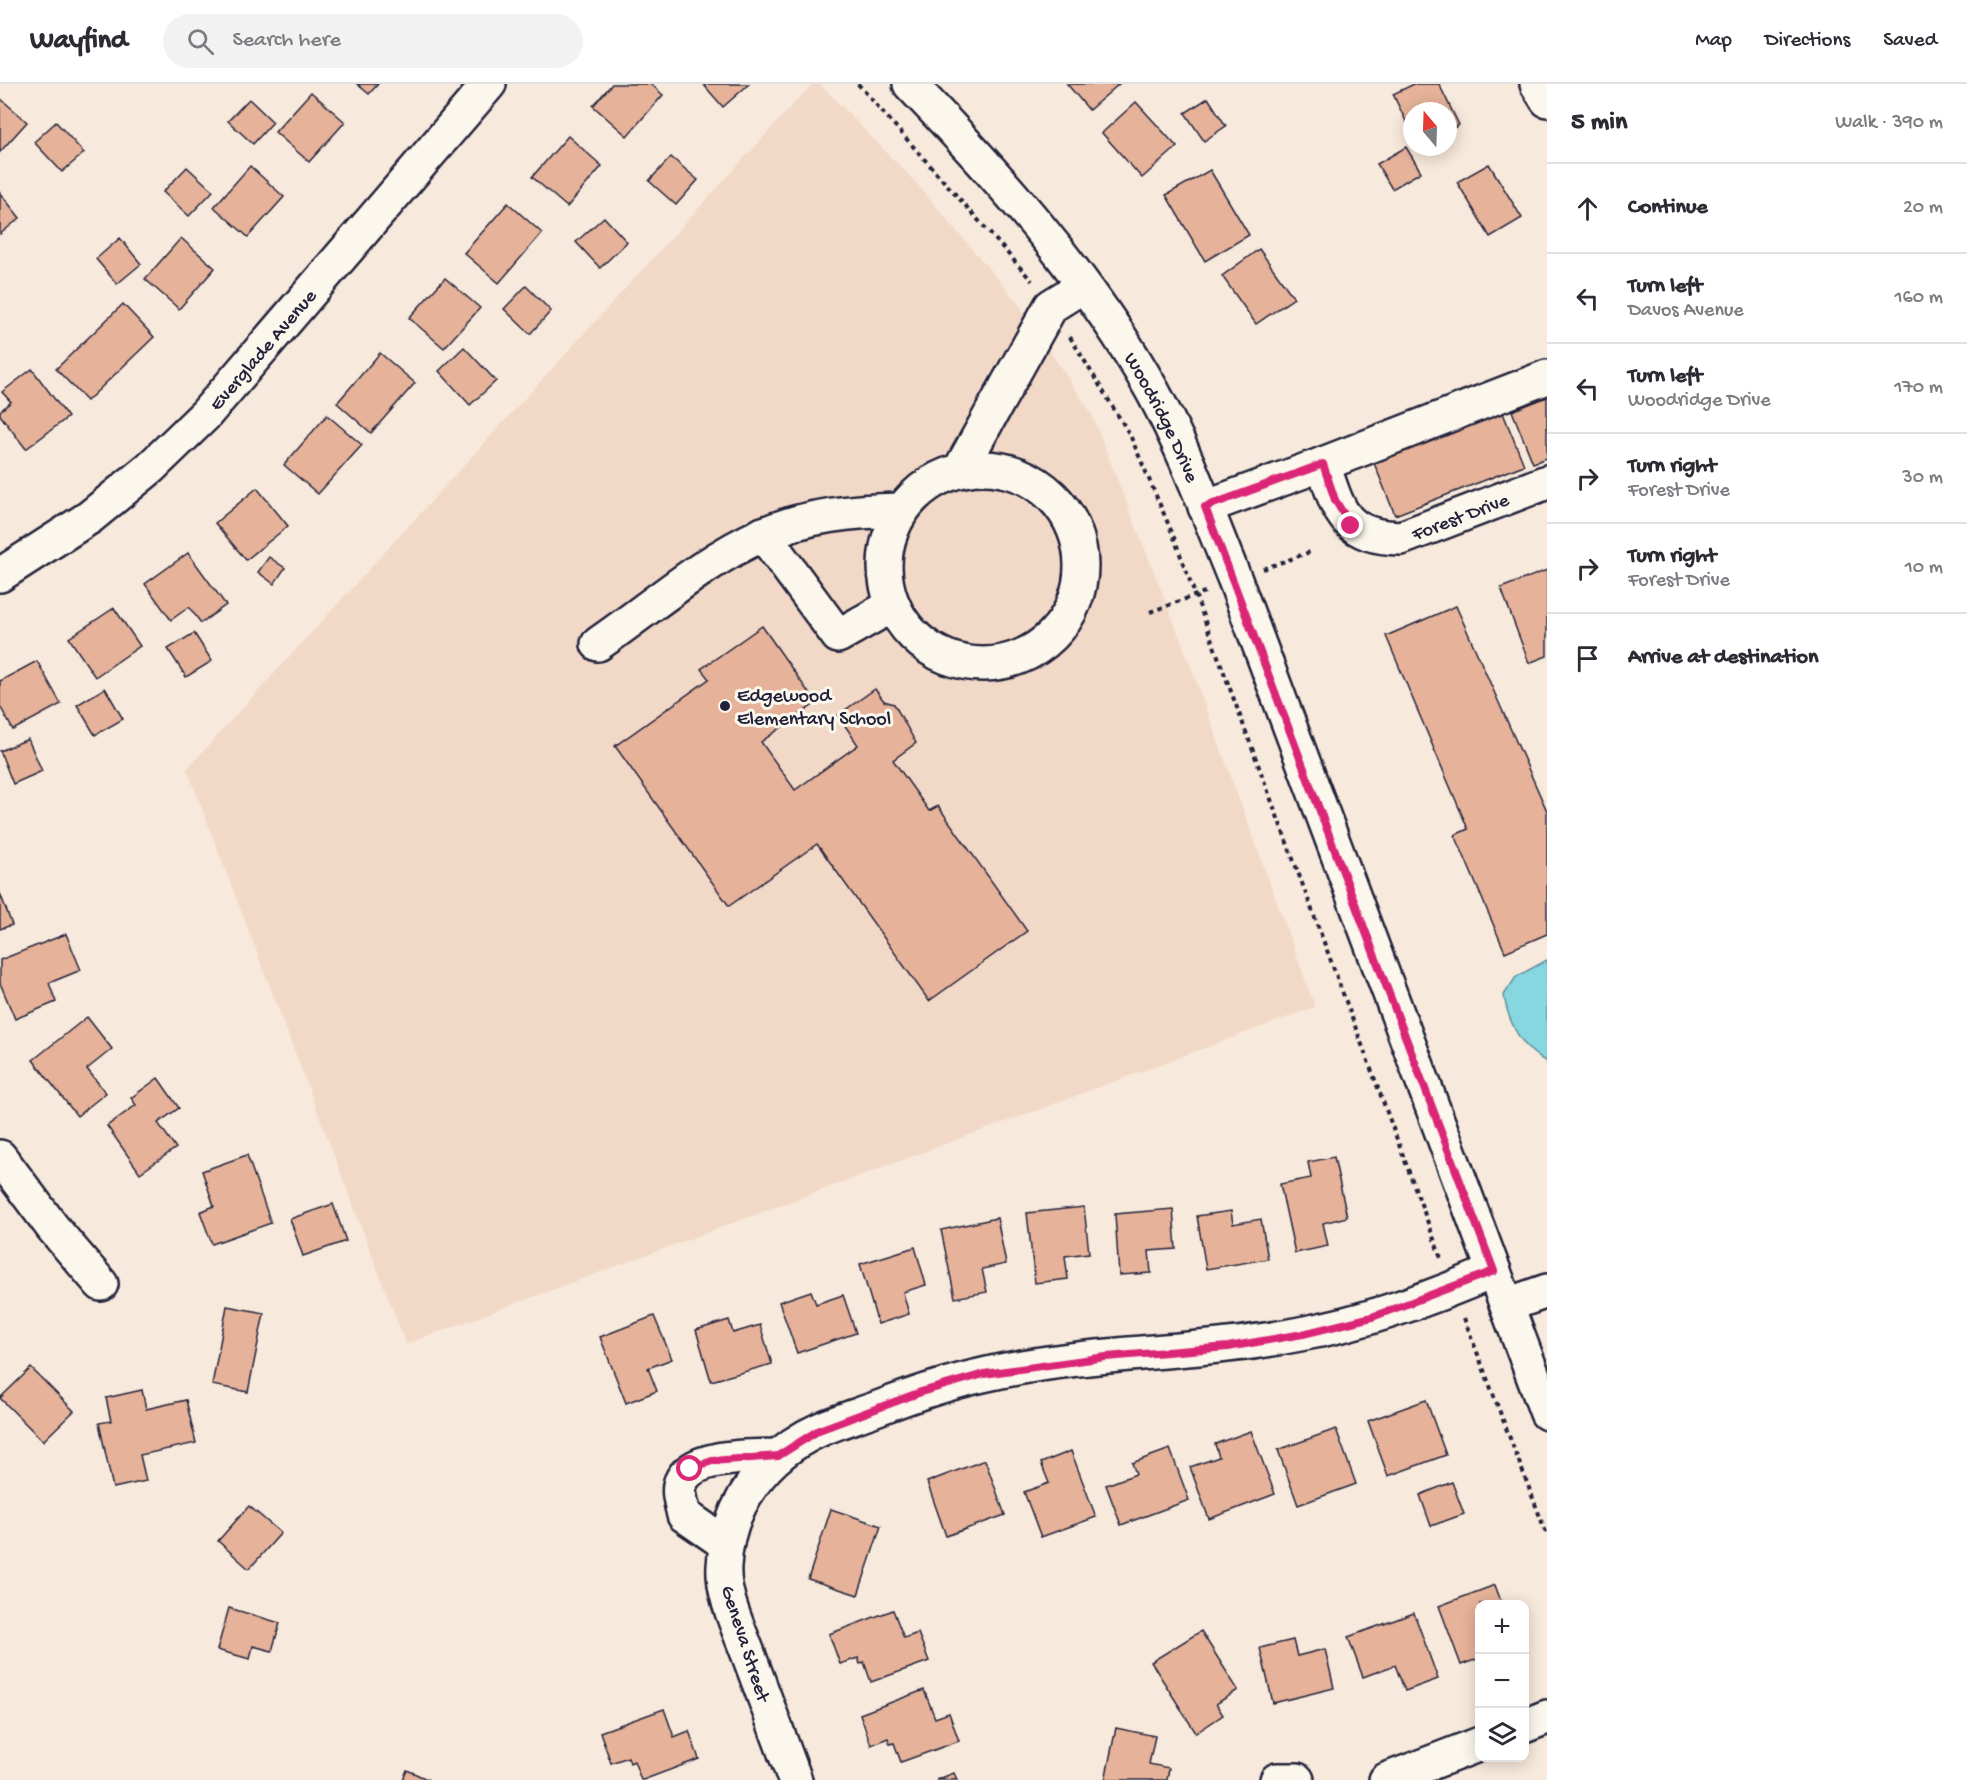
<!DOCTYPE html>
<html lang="en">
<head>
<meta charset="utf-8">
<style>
	body { margin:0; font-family:"Gochi Hand",sans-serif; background:#f2f2f3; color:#2b2b33 }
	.controls { position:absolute; right:18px; bottom:18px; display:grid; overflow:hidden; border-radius:12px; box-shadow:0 3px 15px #0003 }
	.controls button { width:54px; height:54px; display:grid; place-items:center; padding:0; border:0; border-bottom:2px solid #e1e1e2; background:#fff; color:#2b2b33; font:30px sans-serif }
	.compass { position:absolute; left:1403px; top:18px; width:54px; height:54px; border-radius:50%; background:#fff; box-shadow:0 3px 15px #0003; rotate:341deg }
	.stop { position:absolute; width:18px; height:18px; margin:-14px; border:4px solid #db2777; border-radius:50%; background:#fff }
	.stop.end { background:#db2777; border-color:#fff; box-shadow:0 2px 6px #0008 }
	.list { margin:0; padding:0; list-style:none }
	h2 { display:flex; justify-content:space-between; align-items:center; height:78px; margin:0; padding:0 24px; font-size:26px }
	h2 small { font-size:20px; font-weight:400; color:#7c7c81 }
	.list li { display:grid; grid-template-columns:39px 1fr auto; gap:18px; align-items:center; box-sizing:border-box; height:90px; padding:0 24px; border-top:2px solid #e1e1e2 }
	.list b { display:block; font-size:22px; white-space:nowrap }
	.list p { margin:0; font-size:20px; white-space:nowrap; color:#7c7c81 }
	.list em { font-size:20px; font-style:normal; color:#7c7c81 }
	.icon { flex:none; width:33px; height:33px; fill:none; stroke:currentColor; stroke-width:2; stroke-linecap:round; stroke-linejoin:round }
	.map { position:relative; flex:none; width:1547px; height:1696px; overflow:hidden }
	header { display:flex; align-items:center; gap:36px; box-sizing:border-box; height:84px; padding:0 30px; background:#fff; border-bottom:2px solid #e1e1e2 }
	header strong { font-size:28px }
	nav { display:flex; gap:33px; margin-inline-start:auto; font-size:21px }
	.search { width:420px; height:54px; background:#f2f2f3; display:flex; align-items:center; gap:15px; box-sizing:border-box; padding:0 21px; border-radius:33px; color:#7c7c81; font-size:22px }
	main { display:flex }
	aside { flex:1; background:#fff }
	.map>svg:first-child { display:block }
	.built { fill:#f2d8c7 }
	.water { fill:#86d7e0; stroke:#5e8f9e; stroke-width:1.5 }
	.building { fill:#e6b299; stroke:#22223b; stroke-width:1.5 }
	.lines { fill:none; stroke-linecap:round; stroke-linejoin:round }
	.minor-casing { stroke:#22223b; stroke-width:38 }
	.path { stroke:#22223b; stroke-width:4; stroke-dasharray:4.5 4.5; stroke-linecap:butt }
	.minor { stroke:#fbf7ec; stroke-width:33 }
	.route { stroke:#db2777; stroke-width:8 }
	.poi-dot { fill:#22223b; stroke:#fbf7ec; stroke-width:2 }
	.labels { text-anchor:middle; stroke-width:6; stroke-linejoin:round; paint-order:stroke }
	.street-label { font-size:20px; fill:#22223b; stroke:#fbf7ec }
	.poi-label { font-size:20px; fill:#22223b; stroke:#fbf7ec; text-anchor:start }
</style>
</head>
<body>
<header>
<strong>Wayfind</strong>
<div class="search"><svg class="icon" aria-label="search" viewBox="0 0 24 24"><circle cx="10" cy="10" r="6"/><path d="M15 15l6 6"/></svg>Search here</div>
<nav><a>Map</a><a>Directions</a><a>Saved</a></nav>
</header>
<main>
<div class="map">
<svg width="1547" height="1696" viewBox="0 0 1547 1696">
	<rect width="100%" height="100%" fill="#f7e9db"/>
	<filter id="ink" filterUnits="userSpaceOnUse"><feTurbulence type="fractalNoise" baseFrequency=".0167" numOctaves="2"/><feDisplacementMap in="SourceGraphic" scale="12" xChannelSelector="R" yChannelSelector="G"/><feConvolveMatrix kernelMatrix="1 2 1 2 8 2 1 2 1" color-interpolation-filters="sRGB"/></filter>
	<g filter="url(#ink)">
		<path class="built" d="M812,0H820L915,98L1017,218L1091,329L1182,559L1315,923L406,1260L187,685Z"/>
		<path class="water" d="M1547,876V978C1522,966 1508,938 1504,911L1516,893Z"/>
		<g class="building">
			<path d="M357,0H378L369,10Z"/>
			<path d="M612,0H651L663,11L627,52L593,22Z"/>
			<path d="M703,0H749L723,23Z"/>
			<path d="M1067,0H1119L1089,26Z"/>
			<path d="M1414,0H1439L1459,41L1448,47V27H1412V50L1393,10Z"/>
			<path d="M311,8L345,38L309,78L275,48Z"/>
			<path d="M0,14L27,38L0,68Z"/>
			<path d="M1208,14L1226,42L1204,57L1185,29Z"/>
			<path d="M249,15L273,38L253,60L228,37Z"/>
			<path d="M1136,18L1177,63L1142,94L1102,49Z"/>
			<path d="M56,38L84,69L62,88L34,58Z"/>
			<path d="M568,52L602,82L567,123L532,93Z"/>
			<path d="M1406,63L1421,88L1392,105L1377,80Z"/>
			<path d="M671,73L698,96L676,121L649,97Z"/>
			<path d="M1489,80L1522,134L1490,153L1457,98Z"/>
			<path d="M250,82L284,113L248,153L214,123Z"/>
			<path d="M187,83L213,107L189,132L163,108Z"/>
			<path d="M1210,86L1249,151L1205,177L1166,111Z"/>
			<path d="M0,109L20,134L0,150Z"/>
			<path d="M508,119L542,149L499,199L464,169Z"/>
			<path d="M604,133L627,158L600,184L576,158Z"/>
			<path d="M120,154L141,180L117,200L96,175Z"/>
			<path d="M181,154L215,184L179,225L145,195Z"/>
			<path d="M1259,165L1294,214L1256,240L1222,192Z"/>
			<path d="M445,194L480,224L444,264L409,234Z"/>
			<path d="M526,202L551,227L530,250L504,225Z"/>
			<path d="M123,220L154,253L87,317L56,285Z"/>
			<path d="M464,263L496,297L470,321L439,287Z"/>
			<path d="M380,269L415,299L371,349L337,319Z"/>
			<path d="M32,285L68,333L26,365L0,331V327L11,318L2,308Z"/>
			<path d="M1547,313V374L1533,379L1512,327Z"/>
			<path d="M1503,329L1524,381L1395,431L1374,379Z"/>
			<path d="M327,331L362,361L318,410L284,381Z"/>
			<path d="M257,404L288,442L246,476L215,439Z"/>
			<path d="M188,469L226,521L201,539L189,523L171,536L145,500Z"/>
			<path d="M269,473L285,484L274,500L258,488Z"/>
			<path d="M1547,486V572L1529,579L1501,504Z"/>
			<path d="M1456,522L1547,727V850L1505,868L1455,751L1468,745L1386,552Z"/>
			<path d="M114,524L140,562L95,593L69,554Z"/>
			<path d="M762,542L816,619L761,658L795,706L858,661L838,631L875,605L884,617L894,620L916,659L893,676L929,727L938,722L1027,847L929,917L817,760L729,822L615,662L709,595L701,585Z"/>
			<path d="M194,549L212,577L186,593L168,565Z"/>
			<path d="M37,577L61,620L13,646L0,622V597Z"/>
			<path d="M105,604L123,635L95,651L77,621Z"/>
			<path d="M28,655L42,687L13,700L0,667Z"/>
			<path d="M0,809L12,841L0,845Z"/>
			<path d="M66,850L81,886L49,899L56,918L15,935L0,899V876Z"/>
			<path d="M87,933L112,965L87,985L106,1009L77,1032L33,976Z"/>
			<path d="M158,994L179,1024L158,1039L176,1064L140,1089L107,1042L136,1021L131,1014Z"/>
			<path d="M247,1071L271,1139L212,1160L200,1128L214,1122L202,1087Z"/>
			<path d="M1334,1073L1347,1133L1323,1139L1328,1162L1295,1169L1280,1100L1311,1094L1308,1078Z"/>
			<path d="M333,1120L346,1157L303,1172L290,1135Z"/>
			<path d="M1084,1123L1089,1169L1065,1172L1068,1195L1035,1199L1027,1129Z"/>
			<path d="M1173,1125L1176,1165L1149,1167L1151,1189L1119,1191L1115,1130Z"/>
			<path d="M1231,1127L1233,1140L1261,1135L1268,1175L1206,1185L1197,1132Z"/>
			<path d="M997,1134L1006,1180L982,1185L987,1208L955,1214L941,1146Z"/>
			<path d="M915,1163L926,1201L903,1208L909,1230L878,1240L860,1180Z"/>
			<path d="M811,1207L816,1220L843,1211L856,1249L797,1269L779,1218Z"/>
			<path d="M227,1222L264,1229L248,1308L212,1301Z"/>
			<path d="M654,1232L672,1275L648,1284L657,1307L626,1319L600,1253Z"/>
			<path d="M729,1236L733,1249L760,1241L772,1280L711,1297L696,1246Z"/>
			<path d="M31,1284L74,1327L43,1357L0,1314Z"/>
			<path d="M142,1306L146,1325L186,1316L196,1359L140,1371L146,1397L113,1404L99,1339L111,1337L106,1314Z"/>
			<path d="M1426,1316L1446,1371L1388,1392L1368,1337Z"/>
			<path d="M1336,1345L1356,1400L1298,1421L1278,1366Z"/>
			<path d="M1251,1347L1275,1410L1209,1435L1190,1383L1219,1373L1215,1360Z"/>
			<path d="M1170,1365L1189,1416L1121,1441L1106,1401L1136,1390L1132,1379Z"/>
			<path d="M1071,1367L1096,1433L1041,1453L1024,1408L1049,1399L1041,1379Z"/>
			<path d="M985,1376L1005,1431L946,1452L927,1398Z"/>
			<path d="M1452,1398L1464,1430L1431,1442L1420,1411Z"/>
			<path d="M249,1422L281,1449L249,1485L218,1457Z"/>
			<path d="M831,1425L881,1442L858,1511L808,1495Z"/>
			<path d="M1495,1501L1502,1520H1480V1574L1461,1581L1439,1522Z"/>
			<path d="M229,1524L280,1539L272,1567L253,1562L250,1575L217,1566Z"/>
			<path d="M893,1526L904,1554L918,1549L929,1577L871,1598L864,1578L860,1580L858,1574L840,1580L829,1550Z"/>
			<path d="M1414,1529L1438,1595L1405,1607L1395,1581L1363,1593L1348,1553Z"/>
			<path d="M1201,1547L1238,1606L1216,1620L1223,1631L1196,1649L1151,1578Z"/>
			<path d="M1293,1556L1297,1572L1325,1565L1334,1604L1273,1619L1260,1564Z"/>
			<path d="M924,1606L935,1634L949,1629L959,1657L901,1678L894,1659L890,1660L888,1654L871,1661L860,1630Z"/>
			<path d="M664,1625L674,1653L689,1647L699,1675L643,1696H641L634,1677L630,1679L628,1673L611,1679L600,1648Z"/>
			<path d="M1116,1644L1155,1652L1149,1680L1169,1684L1167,1696H1105Z"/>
			<path d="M407,1686L429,1696H403Z"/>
			<path d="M954,1689L957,1696H936Z"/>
		</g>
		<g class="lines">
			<g class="minor-casing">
				<g id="minor">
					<path id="s1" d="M910,0C1000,94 1090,194 1153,308C1186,368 1209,433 1235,496L1547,1329"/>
					<path d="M1537,0L1547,16"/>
					<path d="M1323,380L1547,293"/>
					<circle cx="983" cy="482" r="98"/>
					<path d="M960,386L1051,222L1083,202"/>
					<path id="s2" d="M1205,423L1323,380C1339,428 1344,453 1401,454L1547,398"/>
					<path d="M763,450L838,552L893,521"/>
					<path id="s3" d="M0,491L90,433L150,384L205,331L489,0"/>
					<path d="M598,560C649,525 706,475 762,451C806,431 854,427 901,426"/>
					<path d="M0,1073L53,1144L101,1200"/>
					<path d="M1507,1221L1547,1207"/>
					<path d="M726,1460L684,1431C682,1421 677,1407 681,1398C692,1370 753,1373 778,1372"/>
					<path d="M1524,1642L1547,1633"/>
					<path d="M795,1696C780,1655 764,1613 749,1572C739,1545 722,1511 724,1482C727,1421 765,1370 821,1345C839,1337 859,1331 878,1324C912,1311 947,1299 983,1291C1087,1266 1196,1271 1300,1250C1367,1238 1432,1214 1494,1187"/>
					<path d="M1277,1696H1297"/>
					<path d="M1386,1696L1480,1660"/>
				</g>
			</g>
			<g class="path">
				<path d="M858,0L1032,197"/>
				<path d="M1070,253L1130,351L1173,451L1441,1174"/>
				<path d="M1263,485L1310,468"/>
				<path d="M1150,528L1207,507"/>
				<path d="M1464,1234L1547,1451"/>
			</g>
			<use href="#minor" class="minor"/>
		</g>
	</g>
	<g class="lines" filter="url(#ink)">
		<path class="route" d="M690,1385L712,1377L778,1372L819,1346L921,1308L984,1290L1106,1273L1228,1263L1303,1250L1372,1233L1494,1187L1205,423L1323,380L1335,416L1351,442"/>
	</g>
	<circle class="poi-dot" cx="725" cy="622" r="6"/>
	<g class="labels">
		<g class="street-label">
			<text dy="7" stroke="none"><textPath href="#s3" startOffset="348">Everglade Avenue</textPath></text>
			<text dy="7" stroke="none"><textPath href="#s1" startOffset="420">Woodridge Drive</textPath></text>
			<text dy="7" stroke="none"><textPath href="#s2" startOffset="308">Forest Drive</textPath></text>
			<text transform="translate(747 1559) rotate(72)" y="7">Geneva Street</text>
		</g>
		<g class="poi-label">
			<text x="737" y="617">Edgewood<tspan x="737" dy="23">Elementary School</tspan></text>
		</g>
	</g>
</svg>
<div class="controls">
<button>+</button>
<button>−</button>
<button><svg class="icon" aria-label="layers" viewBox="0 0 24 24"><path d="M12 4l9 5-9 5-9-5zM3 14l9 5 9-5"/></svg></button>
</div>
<svg class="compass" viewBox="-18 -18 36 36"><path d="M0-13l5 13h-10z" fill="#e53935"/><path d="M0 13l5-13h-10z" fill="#7c7c81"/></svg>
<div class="stop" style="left:690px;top:1385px"></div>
<div class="stop end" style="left:1351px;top:442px"></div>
</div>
<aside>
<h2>5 min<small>Walk · 390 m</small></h2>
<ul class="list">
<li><svg class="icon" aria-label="ahead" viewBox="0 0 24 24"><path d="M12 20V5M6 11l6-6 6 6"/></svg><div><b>Continue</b></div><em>20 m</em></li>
<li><svg class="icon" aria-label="left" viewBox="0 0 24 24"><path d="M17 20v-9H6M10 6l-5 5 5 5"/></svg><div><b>Turn left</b><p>Davos Avenue</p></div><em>160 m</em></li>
<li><svg class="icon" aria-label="left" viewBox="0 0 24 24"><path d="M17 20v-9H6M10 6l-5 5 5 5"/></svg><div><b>Turn left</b><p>Woodridge Drive</p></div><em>170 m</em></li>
<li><svg class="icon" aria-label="right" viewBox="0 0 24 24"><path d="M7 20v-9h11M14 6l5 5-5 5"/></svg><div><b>Turn right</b><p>Forest Drive</p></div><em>30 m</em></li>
<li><svg class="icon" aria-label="right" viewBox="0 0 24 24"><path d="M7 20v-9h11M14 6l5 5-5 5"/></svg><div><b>Turn right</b><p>Forest Drive</p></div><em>10 m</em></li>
<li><svg class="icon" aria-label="arrive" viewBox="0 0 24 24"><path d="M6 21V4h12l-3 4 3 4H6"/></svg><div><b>Arrive at destination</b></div></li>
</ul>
</aside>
</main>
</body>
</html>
